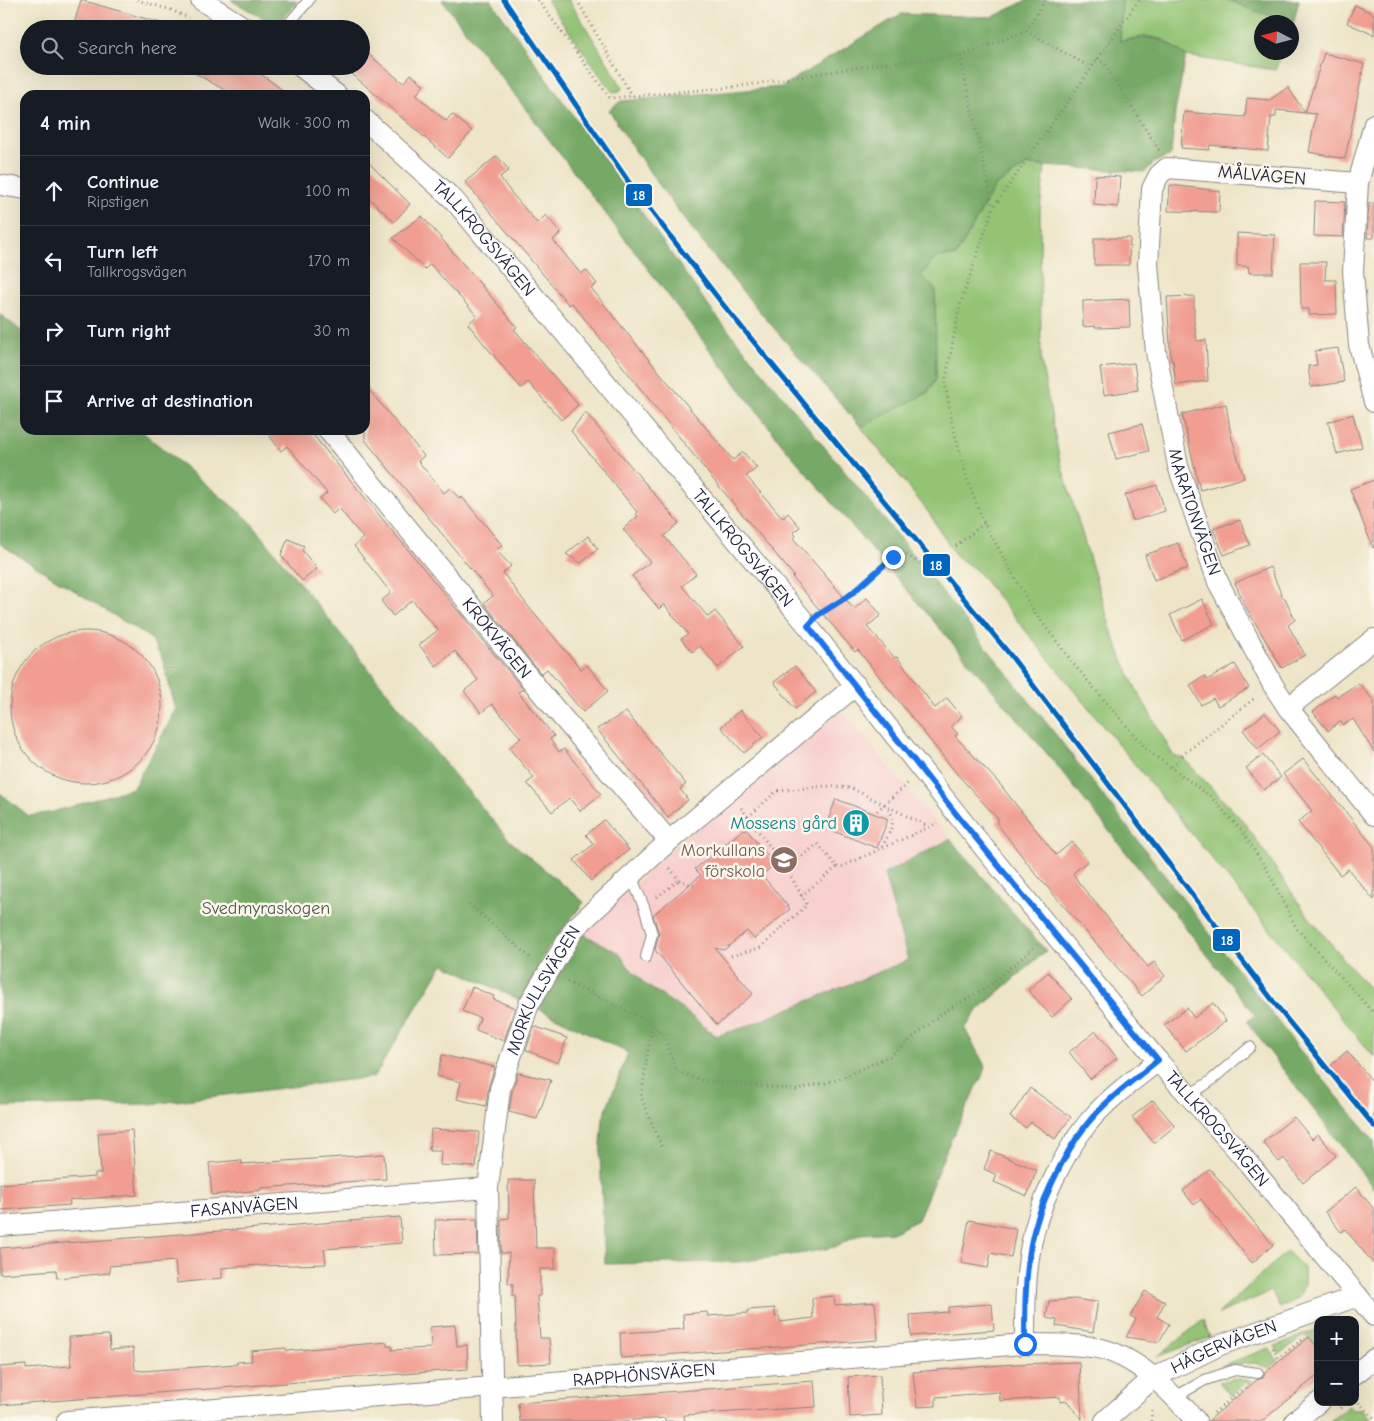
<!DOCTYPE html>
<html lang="en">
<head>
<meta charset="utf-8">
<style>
	body { margin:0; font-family:"Comic Neue",sans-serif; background:#242831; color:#f1f3f6 }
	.controls { position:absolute; right:15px; bottom:15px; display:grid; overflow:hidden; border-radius:10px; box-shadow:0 5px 20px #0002 }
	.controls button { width:45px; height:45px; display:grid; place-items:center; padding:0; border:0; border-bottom:1px solid #363941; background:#171b24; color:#f1f3f6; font:25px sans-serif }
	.compass { position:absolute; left:1254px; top:15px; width:45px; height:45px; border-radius:50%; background:#171b24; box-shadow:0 5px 20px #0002; rotate:276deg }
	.stop { position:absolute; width:15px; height:15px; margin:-11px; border:4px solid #1a73e8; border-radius:50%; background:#fff }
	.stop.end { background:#1a73e8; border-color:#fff; box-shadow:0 1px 5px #0008 }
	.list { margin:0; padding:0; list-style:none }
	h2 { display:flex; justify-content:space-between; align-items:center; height:65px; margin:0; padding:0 20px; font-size:21px }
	h2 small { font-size:16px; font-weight:400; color:#9ea1a6 }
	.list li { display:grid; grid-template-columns:32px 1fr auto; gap:15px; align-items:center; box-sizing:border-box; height:70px; padding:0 20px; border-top:1px solid #363941 }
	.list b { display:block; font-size:19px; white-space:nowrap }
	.list p { margin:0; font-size:16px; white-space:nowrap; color:#9ea1a6 }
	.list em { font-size:16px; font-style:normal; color:#9ea1a6 }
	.icon { flex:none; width:28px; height:28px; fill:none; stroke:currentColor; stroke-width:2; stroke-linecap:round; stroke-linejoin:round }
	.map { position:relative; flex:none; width:1374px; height:1421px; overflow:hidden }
	.search { position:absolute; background:#171b24; box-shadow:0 5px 20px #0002; left:20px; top:20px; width:350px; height:55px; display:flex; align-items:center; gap:12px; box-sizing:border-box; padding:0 18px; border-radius:28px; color:#9ea1a6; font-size:19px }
	.panel { position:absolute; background:#171b24; box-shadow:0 5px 20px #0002; left:20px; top:90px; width:350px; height:345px; border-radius:15px }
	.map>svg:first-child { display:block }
	.built { fill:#f7d0ce }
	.green { fill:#93c373; stroke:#5a7257 }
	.forest { fill:#76a965; stroke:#4c6650 }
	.building { fill:#f19d91 }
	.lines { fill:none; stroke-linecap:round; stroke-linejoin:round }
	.lane-casing { stroke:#888482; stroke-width:12 }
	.street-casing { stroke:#888482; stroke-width:22 }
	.path { stroke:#888482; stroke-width:3; stroke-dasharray:1 4; stroke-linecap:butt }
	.lane { stroke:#fff; stroke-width:10 }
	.street { stroke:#fff; stroke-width:20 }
	.metro-1-casing { stroke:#fbf7ec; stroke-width:9 }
	.metro-1 { stroke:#0065bd; stroke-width:5 }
	.route { stroke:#1a73e8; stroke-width:6 }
	.labels { text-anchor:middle; stroke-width:5; stroke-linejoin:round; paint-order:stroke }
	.street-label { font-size:18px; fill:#22223b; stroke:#fbf7ec }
	.culture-label { font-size:18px; fill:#0d838f; stroke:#fbf7ec; text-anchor:end }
	.education-label { font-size:18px; fill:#785e54; stroke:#fbf7ec; text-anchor:end }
	.park-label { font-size:18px; fill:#4a5a4f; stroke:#fbf7ec }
	.line-badge { stroke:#fbf7ec; stroke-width:2 }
	.badge-label { font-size:14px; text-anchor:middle; font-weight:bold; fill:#fff }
</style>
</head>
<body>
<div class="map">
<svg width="1374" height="1421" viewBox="0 0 1374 1421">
	<rect width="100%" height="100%" fill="#fbf7ec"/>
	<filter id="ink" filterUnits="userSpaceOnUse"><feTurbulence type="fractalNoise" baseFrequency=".02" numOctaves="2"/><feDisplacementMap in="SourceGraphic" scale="10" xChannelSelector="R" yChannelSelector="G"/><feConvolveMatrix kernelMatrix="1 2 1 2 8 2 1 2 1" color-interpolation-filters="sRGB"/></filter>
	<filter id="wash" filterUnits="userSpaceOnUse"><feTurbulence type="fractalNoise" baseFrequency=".0096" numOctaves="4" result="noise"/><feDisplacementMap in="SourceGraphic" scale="20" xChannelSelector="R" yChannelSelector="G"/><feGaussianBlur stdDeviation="1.12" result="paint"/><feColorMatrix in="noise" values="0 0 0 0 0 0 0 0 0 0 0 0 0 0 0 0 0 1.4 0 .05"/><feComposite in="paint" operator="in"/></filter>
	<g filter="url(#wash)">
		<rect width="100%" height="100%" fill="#eee5c8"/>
		<path class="built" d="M842,711L950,839L884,874L908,960L745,1027L716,1036L686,1012L645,984L628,966L619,953L583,934L673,847Z"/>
		<g class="green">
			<path d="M547,0H569L617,78L622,88L620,91L613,92L609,88Z"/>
			<path d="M1122,0H1229L1254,11L1294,21L1292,28V22H1262V52L1282,53L1275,70L1186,56L1165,40L1146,36L1120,41Z"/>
			<path d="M1027,165L1045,166L1040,210L1041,361L1059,457L1113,636L1134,685L1173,755L1184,759L1244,822L1308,916L1374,995V1057L976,570L956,556L929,513L861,427L927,393L936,379L935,289L921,275L937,257L956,256L995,186Z"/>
			<path d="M1287,1251L1304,1268C1306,1292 1300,1299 1280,1308L1272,1291L1218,1314Z"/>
			<path d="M1203,1320L1210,1337L1157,1357Z"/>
			<path d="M1318,1329V1346L1310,1337L1303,1336L1282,1353H1278L1275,1346Z"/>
			<path d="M1269,1348L1278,1361L1269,1368L1255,1363L1221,1366Z"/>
			<path d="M1234,1378L1253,1381L1249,1385L1246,1382L1231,1396L1219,1382Z"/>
			<path d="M1349,1406L1354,1410L1361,1408L1371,1419L1330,1421Z"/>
		</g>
		<g class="forest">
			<path d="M231,0H296L295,5L275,25Z"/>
			<path d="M442,0H491L709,307L892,529L1053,731L1309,1062L1374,1141V1189L1247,1022L1255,1015L1055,763L782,444Z"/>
			<path d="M1027,0H1122L1120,41C1154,36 1158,34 1186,56L1175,112L1171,155L1155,162L1145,172L1027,165L995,186L956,256L937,257L921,275L935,289L936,379L927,393L861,427C772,326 680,226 609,110L621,101L781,87L901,14L993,17Z"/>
			<path d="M1229,0H1299L1294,21L1254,11Z"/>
			<path d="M0,314L25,334V430H140L249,520L437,754L510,841L584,902L547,950L522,1001L443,964L374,1077L151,1104L0,1107V793L29,816L53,812L133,788L176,710L162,658L150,638L0,544Z"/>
			<path d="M950,839L1046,951L976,1012L965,1029L986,1068L948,1146L918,1220L894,1232L861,1234L835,1247L805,1253L738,1262L605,1264L600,1155L603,1118L628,1053L537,1008L583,934L619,953L628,966L645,984L686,1012L716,1036L745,1027L908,960L884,874Z"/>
		</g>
		<g id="blocks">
			<g class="building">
				<path d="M81,0L164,24L163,29H89L74,24Z"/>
				<path d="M1355,5L1374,14V35L1347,23Z"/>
				<path d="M361,48L403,83L411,74L424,85L416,95L446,121L452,114L472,131L448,158L343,66H361Z"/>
				<path d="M1324,53L1364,64L1345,159L1309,152L1316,114L1276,110V117H1271L1268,151L1210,145L1209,150L1181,148L1184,112L1245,117L1247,98L1270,100L1288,87L1305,113Z"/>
				<path d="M183,66H250L289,95H233Z"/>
				<path d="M497,156L509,170L500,177L509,190L537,223L546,215L561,233L553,240L581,274L586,270L597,284L591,288L640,349L733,460L743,452L757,468L746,476L783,518L788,513L800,527L793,532L796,536L793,538L854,609L867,598L881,615L867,627L895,658L897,657L935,708L947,698L962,716L951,726L958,734L955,736L998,782L1056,855L1072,842L1088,861L1073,873L1079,883L1148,967L1154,962L1165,976L1142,996L1035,873L996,822L999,820L957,774L858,650L855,652L792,577L794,576L712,478L572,303L569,305L465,182Z"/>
				<path d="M365,159L410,204L394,222L365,194Z"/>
				<path d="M1095,175L1120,177L1118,207L1094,205Z"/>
				<path d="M1170,185L1220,191L1219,212L1168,211Z"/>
				<path d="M1315,201L1345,202L1343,237L1314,236Z"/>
				<path d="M1369,203H1374V238H1367Z"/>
				<path d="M422,216L517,327L514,329L578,405L561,420L528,382L521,388L489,350L468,324L477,316L430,264L425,269L393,238Z"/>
				<path d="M1237,233L1275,235L1273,273H1249L1248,266H1237Z"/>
				<path d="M1094,238H1130L1129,265H1094Z"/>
				<path d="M1300,262H1326L1325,280H1336L1337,314L1309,315V309H1301Z"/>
				<path d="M1194,296V322L1197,341L1206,340L1208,381L1176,385L1173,360L1171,361L1167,297Z"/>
				<path d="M1129,299L1130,327L1095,328V326L1083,327V301Z"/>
				<path d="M1338,348L1344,382L1311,387L1308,366L1317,365L1315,351Z"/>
				<path d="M1134,363L1138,390L1104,395L1100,367Z"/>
				<path d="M365,385L424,456L418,461L444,493L450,488L460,499L462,497L502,545L496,550L511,566L503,573L531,610L581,669L587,665L608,691L583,712L547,669L541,674L484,603L493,596L365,440Z"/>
				<path d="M1226,404L1231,435L1244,478L1200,490L1182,414Z"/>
				<path d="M585,412L679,523L664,536L696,574L682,586L708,617L715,611L744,646L718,668L700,646L692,652L681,639L688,634L664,604L659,609L632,576L650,562L623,529L638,516L636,514L637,512L571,431Z"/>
				<path d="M1353,414L1362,447L1337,454L1328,422Z"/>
				<path d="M1142,424L1149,451L1116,459L1109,432Z"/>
				<path d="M265,430H309L523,689L518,692L554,736L550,739L559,752L564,749L601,794L580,811L569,798L552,812L527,783L534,778L509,748L521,738L492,704L481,713L464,691L478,680L455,651L436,666L419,645L438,630L412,600L393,616L381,601L391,593L354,546L363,538L339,508L333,514L320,499L327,493L287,446L281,451Z"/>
				<path d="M1374,480V548H1373L1350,489Z"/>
				<path d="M1157,485L1165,511L1133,521L1125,495Z"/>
				<path d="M1240,520L1250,545L1224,555L1213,529Z"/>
				<path d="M588,536L598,549L581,563L566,554Z"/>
				<path d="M288,539L304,546L302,550L317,569L302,581L281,555Z"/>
				<path d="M1178,543L1188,568L1154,580L1145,555Z"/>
				<path d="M1270,567L1283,598H1285L1295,620L1288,625L1305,655L1282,668L1246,607L1235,583Z"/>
				<path d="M1202,599L1214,624L1182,640L1170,615Z"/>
				<circle cx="86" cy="707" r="76"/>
				<path d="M1235,664L1249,688L1218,706L1213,698L1201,705L1190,685L1205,676L1207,680Z"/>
				<path d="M795,666L816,692L795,709L774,682Z"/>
				<path d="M1359,683L1374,701V752L1353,719L1343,725L1340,721L1328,731L1313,712L1335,694L1337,697Z"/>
				<path d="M740,710L763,737L744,753L721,727Z"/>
				<path d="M626,712L686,784L680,789L688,800L668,817L597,729Z"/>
				<path d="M1265,713L1280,731L1258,749L1243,730Z"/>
				<path d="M1263,755L1281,777L1264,790L1246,768Z"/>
				<path d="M1303,759L1374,847V900L1348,869L1340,875L1298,822L1312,811L1283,774Z"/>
				<path d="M836,799L888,819L877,848L825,828Z"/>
				<path d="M604,820L629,850L591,881L574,860L594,844L586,835Z"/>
				<path d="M745,828L775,864L762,875L790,909L754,939L747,931L724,950L715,948L753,994L717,1025L655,950L659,933L653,915L701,875L695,869Z"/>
				<path d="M1048,972L1072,999L1052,1017L1028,990Z"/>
				<path d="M472,987L494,996L493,999L515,1008L504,1041L476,1030L480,1018L462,1011Z"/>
				<path d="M1213,1003L1226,1021L1186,1051L1164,1025L1187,1008L1194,1018Z"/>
				<path d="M534,1026L567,1038L558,1063L526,1050Z"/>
				<path d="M1096,1031L1117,1058L1090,1079L1069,1052Z"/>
				<path d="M1347,1051L1374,1083V1120L1329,1067Z"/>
				<path d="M442,1055L495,1067L489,1085L486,1106L457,1099L461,1082L437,1076Z"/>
				<path d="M518,1073L551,1080L537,1119L509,1112L512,1092Z"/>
				<path d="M1030,1088L1071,1117L1055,1139L1031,1122L1026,1128L1010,1117Z"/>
				<path d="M1153,1100L1175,1126L1154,1143L1132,1117Z"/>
				<path d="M1294,1117L1312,1139L1318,1134L1336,1156L1303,1183L1284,1158L1279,1162L1263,1142Z"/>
				<path d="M431,1129L479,1132L476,1167L440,1165L441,1151H429Z"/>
				<path d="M132,1130L137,1195L69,1200L70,1205L0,1210V1184L95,1177V1173H101L98,1133Z"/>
				<path d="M991,1151L1037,1170L1027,1196L994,1182L997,1175L984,1169Z"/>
				<path d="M384,1154L386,1179L261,1188V1190L212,1195L209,1163L241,1160L242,1164Z"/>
				<path d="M1210,1169L1273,1245L1252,1263L1201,1199L1194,1205L1183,1191Z"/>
				<path d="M508,1180H534L536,1248H555V1269H540V1296H537L540,1338H549L551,1363L517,1365L515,1296H512L513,1284L508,1283L509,1253H501V1219L509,1218Z"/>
				<path d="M1356,1187L1374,1209V1264L1345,1229L1341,1232L1325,1212Z"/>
				<path d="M400,1217L402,1243L324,1249L326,1264L259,1266V1265L222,1268V1278L177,1283L175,1261L109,1266L110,1273L57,1278L56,1270L0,1274V1248Z"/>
				<path d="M477,1219L478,1254L436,1255L435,1220Z"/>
				<path d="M969,1220L1016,1229L1011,1257L991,1253L988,1268L961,1263Z"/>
				<path d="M1145,1291L1165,1302L1157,1317L1169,1324L1159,1342L1126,1337L1136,1319L1130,1316Z"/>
				<path d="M834,1296L835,1305L875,1302L878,1340L621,1358L620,1333L684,1329L683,1314L707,1312L708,1316L748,1313V1310L775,1308V1317L779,1316L780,1322L813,1318L812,1298Z"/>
				<path d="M1075,1299L1094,1302L1098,1300L1093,1332L1056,1326L1057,1320L1046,1318L1049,1301Z"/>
				<path d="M992,1304L994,1330L911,1336L910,1315L948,1312V1307Z"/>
				<path d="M455,1325L457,1346L467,1345L468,1369L0,1405V1367L26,1365V1369L71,1366L69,1337L109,1335L110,1350L133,1348L135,1370L143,1371L237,1364V1362L252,1361L251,1351L286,1348L287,1351L387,1342V1346H392V1350L431,1348L430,1327Z"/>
				<path d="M1309,1337L1318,1348V1375L1262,1421H1208L1257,1380L1263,1378L1265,1373Z"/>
				<path d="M1079,1362L1082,1419L1067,1401L1060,1402V1397L1000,1401L999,1392L936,1397V1406L917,1407L913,1372L1014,1364Z"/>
				<path d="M880,1375L882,1415L850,1417L848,1377Z"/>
				<path d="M814,1381L816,1407L684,1415L685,1421H665V1418L622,1421H520L518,1403Z"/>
			</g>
		</g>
	</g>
	<g filter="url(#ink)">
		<use href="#blocks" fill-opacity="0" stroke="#888482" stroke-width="1"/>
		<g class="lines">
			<g class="lane-casing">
				<g id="lane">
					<path d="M284,29L309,0"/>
					<path d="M631,876L644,907L652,934L646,957"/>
					<path d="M1188,1096L1208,1083L1250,1047"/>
					<path d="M1175,1397L1205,1380L1235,1370L1258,1373"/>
				</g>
			</g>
			<g class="street-casing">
				<g id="street">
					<path d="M201,0L247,29"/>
					<path d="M300,66L337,95"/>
					<path id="s1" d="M365,120L454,200L808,626L967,827L1158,1061L1239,1152L1374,1316"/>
					<path d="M1374,124L1358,183L1353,271L1359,345L1374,402"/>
					<path id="s2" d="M1358,183L1167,168L1159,175L1152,189L1148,265L1156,352L1178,466L1218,582L1273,685L1288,708L1374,815"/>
					<path d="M0,185L25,189"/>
					<path id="s3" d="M328,430L544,696L669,841"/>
					<path d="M1288,708L1374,639"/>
					<path id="s4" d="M0,1226L488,1188"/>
					<path d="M1025,1344C1025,1310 1025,1277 1031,1245C1038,1206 1063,1154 1087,1124C1107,1099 1134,1080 1158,1061"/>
					<path d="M1355,1374L1374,1359"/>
					<path id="s5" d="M67,1421L1025,1344C1050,1344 1074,1344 1098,1348C1138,1357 1170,1391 1196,1421"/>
					<path id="s6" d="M493,1421L488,1188L500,1089L529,1004L575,928L669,841L856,685"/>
					<path id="s7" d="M1105,1421L1153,1378L1220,1345L1358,1296"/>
					<path d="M1295,1421L1319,1402"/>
				</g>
			</g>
			<g class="path">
				<path d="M137,0L171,10L189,18"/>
				<path d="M538,0L610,98L735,87L878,64L960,56L1026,31L1045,0"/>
				<path d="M577,0L632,96"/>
				<path d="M1139,0L993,208L960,305L945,383L953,427L968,482L984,523L1033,610L1076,667L1147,750L1211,797L1242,831L1269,873L1297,929L1374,1013"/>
				<path d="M1026,31L1090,67"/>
				<path d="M960,56L993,207"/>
				<path d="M1097,59L1104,63L1159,150"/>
				<path d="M270,66L281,75"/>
				<path d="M956,546L984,523"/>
				<path d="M823,612L850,595L901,552L923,564"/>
				<path d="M1172,767L1185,753L1256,697"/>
				<path d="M741,808L786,868L818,844L837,867H841L938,823"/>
				<path d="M877,811L908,783"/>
				<path d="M748,817L777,791L826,786L851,788L929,827"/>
				<path d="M882,847C889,833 899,820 887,808"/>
				<path d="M670,868L679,880L696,886"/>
				<path d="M801,896L837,867"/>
				<path d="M657,897L679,880"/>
				<path d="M469,904L532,959"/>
				<path d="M731,956L760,948L807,905L786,868"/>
				<path d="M567,982L644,1019L662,1033L677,1071L701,1080L796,1090L837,1080L892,1055L942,1013L986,988L1037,945"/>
				<path d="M652,1025L641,1097L663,1150"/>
				<path d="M1273,1348L1278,1358L1302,1340"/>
				<path d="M1355,1399L1374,1418"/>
				<path d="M1340,1408L1347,1402"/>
				<path d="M1214,1413L1245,1387"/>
				<path d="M1151,1421L1152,1409"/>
			</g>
			<use href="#lane" class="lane"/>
			<use href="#street" class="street"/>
			<g class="metro-1-casing">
				<path id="metro-1" d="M504,0L628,181L721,302L1011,656L1286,1018L1374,1126"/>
			</g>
			<use href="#metro-1" class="metro-1"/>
		</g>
	</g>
	<g class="lines" filter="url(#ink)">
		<path class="route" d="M893,557L850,595L818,615L808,626L957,815L1158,1060C1134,1080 1107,1099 1087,1124C1063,1154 1038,1207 1031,1244C1025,1277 1025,1310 1025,1344"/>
	</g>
	<defs>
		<g id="building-disc" transform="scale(1.4375)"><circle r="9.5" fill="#0f9aa8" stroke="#fbf7ec"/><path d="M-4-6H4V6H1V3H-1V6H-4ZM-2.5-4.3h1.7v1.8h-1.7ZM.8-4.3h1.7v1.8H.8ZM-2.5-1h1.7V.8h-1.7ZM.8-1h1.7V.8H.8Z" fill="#fff"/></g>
		<g id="school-disc" transform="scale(1.4375)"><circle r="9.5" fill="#8d6e63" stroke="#fbf7ec"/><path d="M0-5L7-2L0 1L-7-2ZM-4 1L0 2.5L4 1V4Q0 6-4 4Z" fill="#fff"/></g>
	</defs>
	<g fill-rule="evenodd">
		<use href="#building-disc" x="856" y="823"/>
		<use href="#school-disc" x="784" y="860"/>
	</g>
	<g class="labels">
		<g class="street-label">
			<text transform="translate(1262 175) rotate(5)" y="6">MÅLVÄGEN</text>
			<text dy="6" stroke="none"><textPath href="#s1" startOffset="168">TALLKROGSVÄGEN</textPath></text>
			<text dy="6" stroke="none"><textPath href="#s2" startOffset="546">MARATONVÄGEN</textPath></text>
			<text dy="6" stroke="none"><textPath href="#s1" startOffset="572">TALLKROGSVÄGEN</textPath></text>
			<text dy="6" stroke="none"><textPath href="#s3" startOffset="268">KROKVÄGEN</textPath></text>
			<text dy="6" stroke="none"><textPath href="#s6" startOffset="441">MORKULLSVÄGEN</textPath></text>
			<text dy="6" stroke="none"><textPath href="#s1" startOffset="1322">TALLKROGSVÄGEN</textPath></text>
			<text dy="6" stroke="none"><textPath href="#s4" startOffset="245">FASANVÄGEN</textPath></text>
			<text dy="6" stroke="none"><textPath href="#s7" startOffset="142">HÄGERVÄGEN</textPath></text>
			<text dy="6" stroke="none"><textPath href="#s5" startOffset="579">RAPPHÖNSVÄGEN</textPath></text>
		</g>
		<g class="culture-label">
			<text x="837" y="829">Mossens gård</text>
		</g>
		<g class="education-label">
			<text x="765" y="856">Morkullans<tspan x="765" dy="21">förskola</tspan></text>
		</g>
		<g class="park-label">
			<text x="266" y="914">Svedmyraskogen</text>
		</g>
	</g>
	<g class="line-badge">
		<rect x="625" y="183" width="28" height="24" rx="5" fill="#0065bd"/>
		<rect x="922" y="553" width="29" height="24" rx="5" fill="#0065bd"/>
		<rect x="1212" y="928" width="29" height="24" rx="5" fill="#0065bd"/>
	</g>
	<g class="badge-label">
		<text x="639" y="200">18</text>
		<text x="936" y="570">18</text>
		<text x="1227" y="945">18</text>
	</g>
</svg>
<div class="controls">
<button>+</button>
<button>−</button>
</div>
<svg class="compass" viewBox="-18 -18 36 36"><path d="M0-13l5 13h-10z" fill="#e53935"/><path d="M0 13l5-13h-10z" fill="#9ea1a6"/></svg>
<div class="stop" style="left:1025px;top:1344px"></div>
<div class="stop end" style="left:893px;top:557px"></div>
<div class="search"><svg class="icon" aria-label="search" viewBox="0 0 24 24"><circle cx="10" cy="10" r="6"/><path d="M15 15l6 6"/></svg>Search here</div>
<section class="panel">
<h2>4 min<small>Walk · 300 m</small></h2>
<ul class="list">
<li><svg class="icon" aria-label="ahead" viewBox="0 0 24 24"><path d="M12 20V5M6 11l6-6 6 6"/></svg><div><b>Continue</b><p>Ripstigen</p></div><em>100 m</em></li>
<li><svg class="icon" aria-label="left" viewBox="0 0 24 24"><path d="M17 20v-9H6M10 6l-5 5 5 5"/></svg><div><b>Turn left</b><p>Tallkrogsvägen</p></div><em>170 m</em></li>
<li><svg class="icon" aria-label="right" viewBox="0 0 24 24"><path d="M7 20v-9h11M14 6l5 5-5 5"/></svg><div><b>Turn right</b></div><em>30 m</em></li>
<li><svg class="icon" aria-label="arrive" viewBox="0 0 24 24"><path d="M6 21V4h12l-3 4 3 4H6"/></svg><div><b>Arrive at destination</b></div></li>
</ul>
</section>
</div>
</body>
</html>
